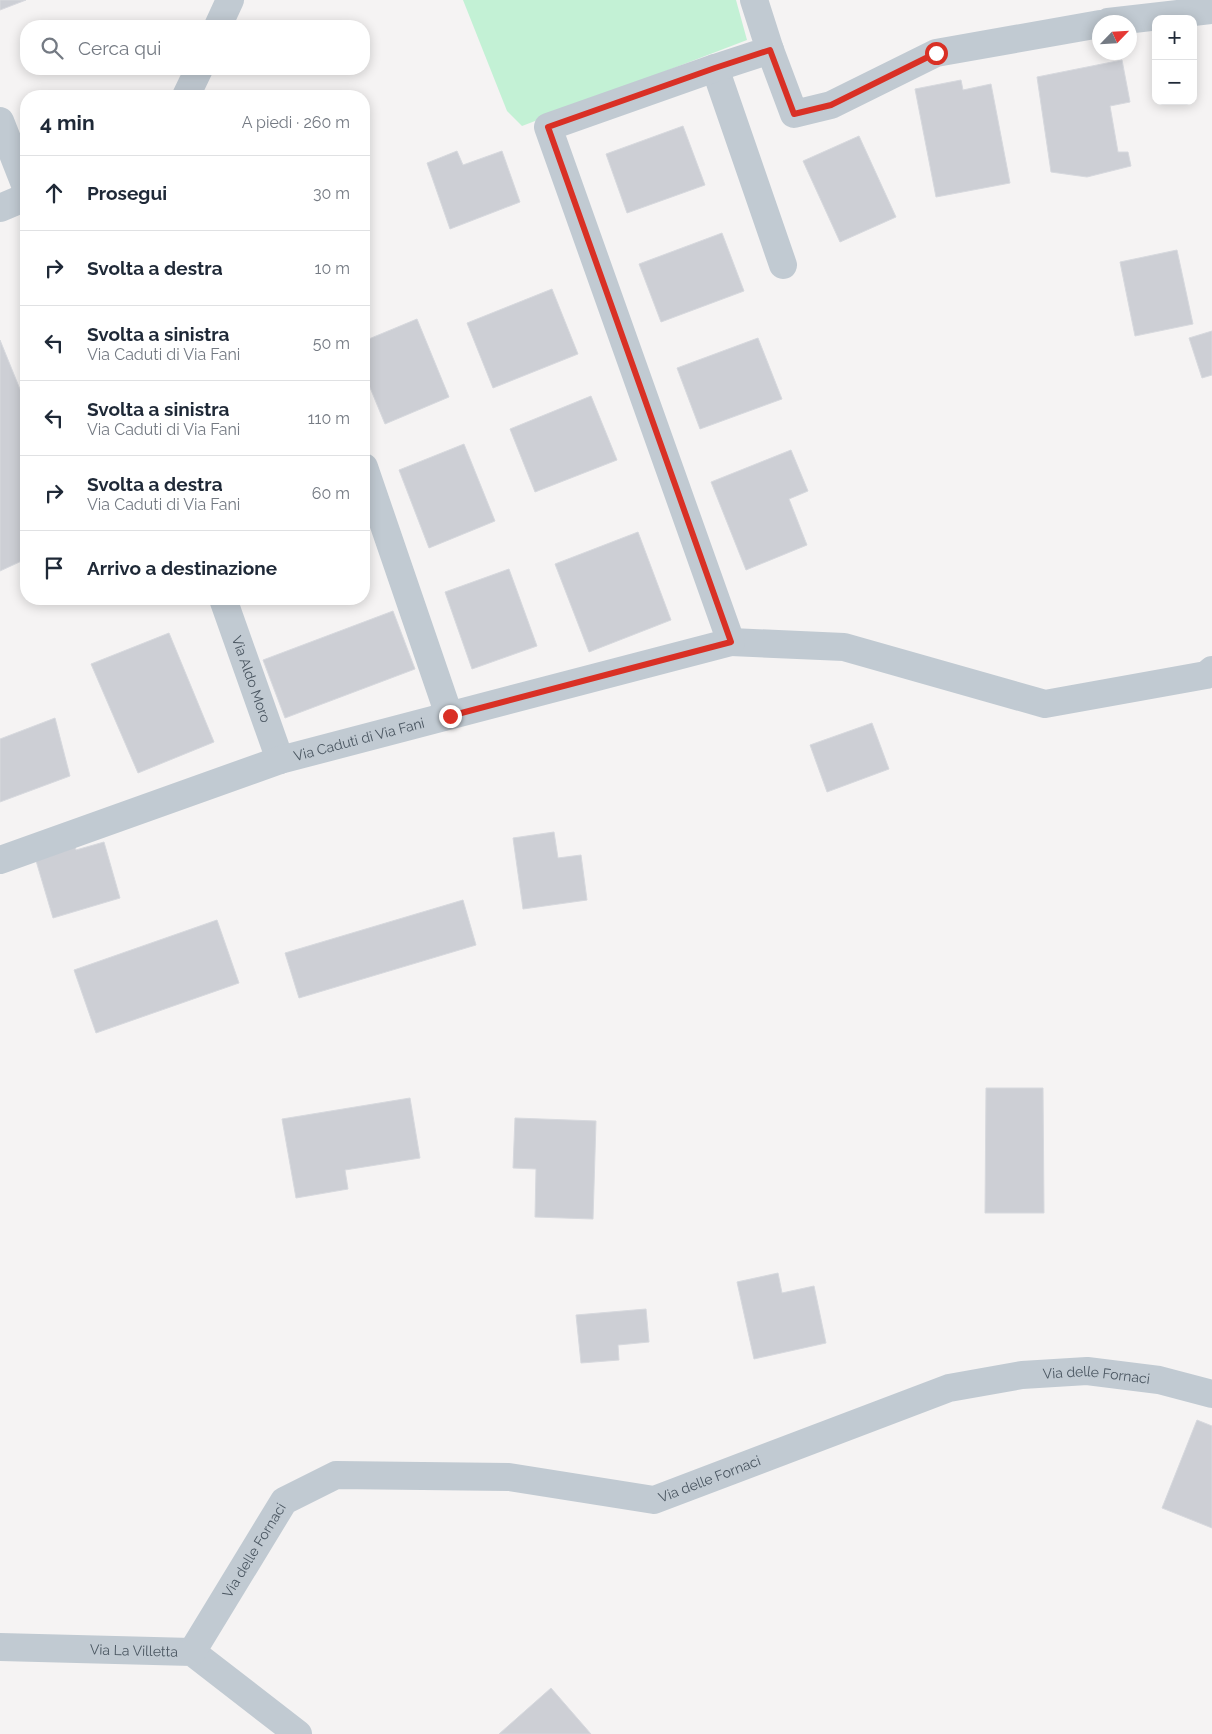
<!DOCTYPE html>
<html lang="it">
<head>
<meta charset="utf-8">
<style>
	body { margin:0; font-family:Raleway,sans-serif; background:#f2f2f3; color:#1f2937 }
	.controls { position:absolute; right:15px; top:15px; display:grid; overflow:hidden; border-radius:10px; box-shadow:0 2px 12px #0003 }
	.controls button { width:45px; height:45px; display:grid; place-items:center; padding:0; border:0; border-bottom:1px solid #e0e1e3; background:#fff; color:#1f2937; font:25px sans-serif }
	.compass { position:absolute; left:1092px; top:15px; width:45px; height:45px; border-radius:50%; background:#fff; box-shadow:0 2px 12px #0003; rotate:65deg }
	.stop { position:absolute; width:15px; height:15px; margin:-11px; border:4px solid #d93025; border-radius:50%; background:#fff }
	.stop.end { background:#d93025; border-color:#fff; box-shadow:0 1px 5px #0008 }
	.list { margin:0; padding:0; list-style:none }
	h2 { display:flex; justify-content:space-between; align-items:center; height:65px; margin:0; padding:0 20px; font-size:21px }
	h2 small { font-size:16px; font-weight:400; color:#747a83 }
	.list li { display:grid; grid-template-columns:32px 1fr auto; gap:15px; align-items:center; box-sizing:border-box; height:75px; padding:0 20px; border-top:1px solid #e0e1e3 }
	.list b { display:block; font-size:19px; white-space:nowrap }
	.list p { margin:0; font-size:16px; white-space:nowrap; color:#747a83 }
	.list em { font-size:16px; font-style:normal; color:#747a83 }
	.icon { flex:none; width:28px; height:28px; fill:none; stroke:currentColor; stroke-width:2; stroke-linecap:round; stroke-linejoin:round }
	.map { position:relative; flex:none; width:1212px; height:1734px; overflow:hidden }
	.search { position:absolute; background:#fff; box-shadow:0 2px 12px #0003; left:20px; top:20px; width:350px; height:55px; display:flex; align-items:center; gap:12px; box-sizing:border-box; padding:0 18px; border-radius:20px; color:#747a83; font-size:19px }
	.panel { position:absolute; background:#fff; box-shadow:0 2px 12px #0003; left:20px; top:90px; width:350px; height:515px; border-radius:20px }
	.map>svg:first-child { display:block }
	.green { fill:#c3f1d5 }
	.building { fill:#cdcfd5; stroke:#d7d9de }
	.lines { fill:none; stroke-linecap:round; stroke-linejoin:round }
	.minor { stroke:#c1cad2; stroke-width:28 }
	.route { stroke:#d93025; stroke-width:6 }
	.labels { text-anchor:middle; stroke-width:4.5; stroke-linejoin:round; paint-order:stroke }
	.street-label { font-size:14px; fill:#4a5661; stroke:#fff }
</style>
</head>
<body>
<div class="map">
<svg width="1212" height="1734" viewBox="0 0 1212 1734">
	<rect width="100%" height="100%" fill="#f5f3f3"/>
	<path class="green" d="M463,0H736L747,40L522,126L507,111Z"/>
	<g class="building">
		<path d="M0,0H26L0,10Z"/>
		<path d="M1122,60L1130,102L1110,106L1118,152H1128L1131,166L1087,177L1051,172L1037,77Z"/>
		<path d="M961,80L963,90L991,84L1010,183L936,197L915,89Z"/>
		<path d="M683,126L705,185L627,213L606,154Z"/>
		<path d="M859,136L896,217L840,242L803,161Z"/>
		<path d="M457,151L463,165L502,151L520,202L450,229L427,163Z"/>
		<path d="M722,233L744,291L661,322L639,264Z"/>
		<path d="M1177,250L1193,324L1135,336L1120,262Z"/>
		<path d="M552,289L578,354L493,388L467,323Z"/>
		<path d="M417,319L449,397L385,424L364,373V341Z"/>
		<path d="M1212,331V375L1202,378L1189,338Z"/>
		<path d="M758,338L782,399L700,429L677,368Z"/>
		<path d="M0,340L26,404V559L0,571Z"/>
		<path d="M591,396L617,460L535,492L510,429Z"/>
		<path d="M464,444L495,521L429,548L399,470Z"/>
		<path d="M791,450L808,491L789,499L807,545L746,570L711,482Z"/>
		<path d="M638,532L671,620L589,652L555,564Z"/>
		<path d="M509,569L537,646L472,669L445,592Z"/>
		<path d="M393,611L415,669L285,718L263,660Z"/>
		<path d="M169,633L214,742L138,773L91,664Z"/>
		<path d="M55,718L70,776L0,802V739Z"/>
		<path d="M872,723L889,769L827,792L810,745Z"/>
		<path d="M554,832L558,858L581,855L587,900L523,909L513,838Z"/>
		<path d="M74,842L76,850L104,842L120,898L53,918L34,854Z"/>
		<path d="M463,900L476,945L299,998L285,953Z"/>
		<path d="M217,920L239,983L96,1033L74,970Z"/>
		<path d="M986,1088H1043L1044,1213H985Z"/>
		<path d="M410,1098L420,1158L345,1170L348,1189L296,1198L282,1119Z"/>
		<path d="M515,1118L596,1121L593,1219L535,1217L536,1169L513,1168Z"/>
		<path d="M778,1273L782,1293L814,1286L826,1343L754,1359L737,1282Z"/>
		<path d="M646,1309L649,1342L618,1345L619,1360L581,1363L576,1315Z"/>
		<path d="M1197,1420L1212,1426V1528L1162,1508Z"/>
		<path d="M551,1688L591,1734H499Z"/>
	</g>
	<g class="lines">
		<g class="minor">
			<path d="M1108,22L1212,10"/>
			<path d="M218,26L230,0"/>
			<path d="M770,50L794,114L831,105L936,53L1100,24"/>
			<path d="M715,68L783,265"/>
			<path d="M186,96L199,69"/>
			<path d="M0,121L26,187"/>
			<path d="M0,208L26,197"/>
			<path d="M364,467L449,715"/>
			<path id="s1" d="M223,599L280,760"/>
			<path d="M731,642L844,647L1045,704L1206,675L1212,670"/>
			<path id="s2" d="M0,860L280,760L731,642L548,127L715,68L770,50L754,0"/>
			<path id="s3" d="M0,1647L192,1652L298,1734"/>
			<path id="s4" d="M192,1652L284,1501L336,1475L509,1477L654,1500L949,1388L1022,1375L1087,1371L1159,1380L1212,1394"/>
		</g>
	</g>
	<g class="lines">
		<path class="route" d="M450,716L731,642L548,127L715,68L770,50L794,114L831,105L936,53"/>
	</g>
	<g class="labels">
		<g class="street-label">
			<text dy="5" stroke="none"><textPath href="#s1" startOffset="85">Via Aldo Moro</textPath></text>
			<text dy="5" stroke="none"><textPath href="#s2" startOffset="379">Via Caduti di Via Fani</textPath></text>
			<text dy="5" stroke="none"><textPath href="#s4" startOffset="1019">Via delle Fornaci</textPath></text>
			<text dy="5" stroke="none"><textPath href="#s4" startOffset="614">Via delle Fornaci</textPath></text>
			<text dy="5" stroke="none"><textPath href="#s4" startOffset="119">Via delle Fornaci</textPath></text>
			<text dy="5" stroke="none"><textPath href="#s3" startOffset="134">Via La Villetta</textPath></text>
		</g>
	</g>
</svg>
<div class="controls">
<button>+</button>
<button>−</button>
</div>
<svg class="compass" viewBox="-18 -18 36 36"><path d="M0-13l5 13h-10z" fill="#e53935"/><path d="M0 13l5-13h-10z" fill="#747a83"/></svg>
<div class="stop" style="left:936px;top:53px"></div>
<div class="stop end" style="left:450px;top:716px"></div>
<div class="search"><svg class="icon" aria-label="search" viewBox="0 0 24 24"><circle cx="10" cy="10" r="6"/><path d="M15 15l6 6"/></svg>Cerca qui</div>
<section class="panel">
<h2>4 min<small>A piedi · 260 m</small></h2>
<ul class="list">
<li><svg class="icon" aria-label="ahead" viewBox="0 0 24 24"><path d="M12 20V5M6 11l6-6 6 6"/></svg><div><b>Prosegui</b></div><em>30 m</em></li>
<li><svg class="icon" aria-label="right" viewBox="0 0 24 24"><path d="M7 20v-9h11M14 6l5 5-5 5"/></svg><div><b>Svolta a destra</b></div><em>10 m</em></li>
<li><svg class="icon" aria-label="left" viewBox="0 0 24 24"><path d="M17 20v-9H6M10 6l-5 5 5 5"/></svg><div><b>Svolta a sinistra</b><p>Via Caduti di Via Fani</p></div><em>50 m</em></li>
<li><svg class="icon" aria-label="left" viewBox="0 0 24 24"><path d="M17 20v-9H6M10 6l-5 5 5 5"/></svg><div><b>Svolta a sinistra</b><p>Via Caduti di Via Fani</p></div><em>110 m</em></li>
<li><svg class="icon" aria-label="right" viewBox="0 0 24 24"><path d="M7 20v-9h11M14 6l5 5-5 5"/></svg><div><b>Svolta a destra</b><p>Via Caduti di Via Fani</p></div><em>60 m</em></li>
<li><svg class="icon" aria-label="arrive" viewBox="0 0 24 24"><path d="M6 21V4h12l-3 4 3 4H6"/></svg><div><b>Arrivo a destinazione</b></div></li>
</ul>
</section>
</div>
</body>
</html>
